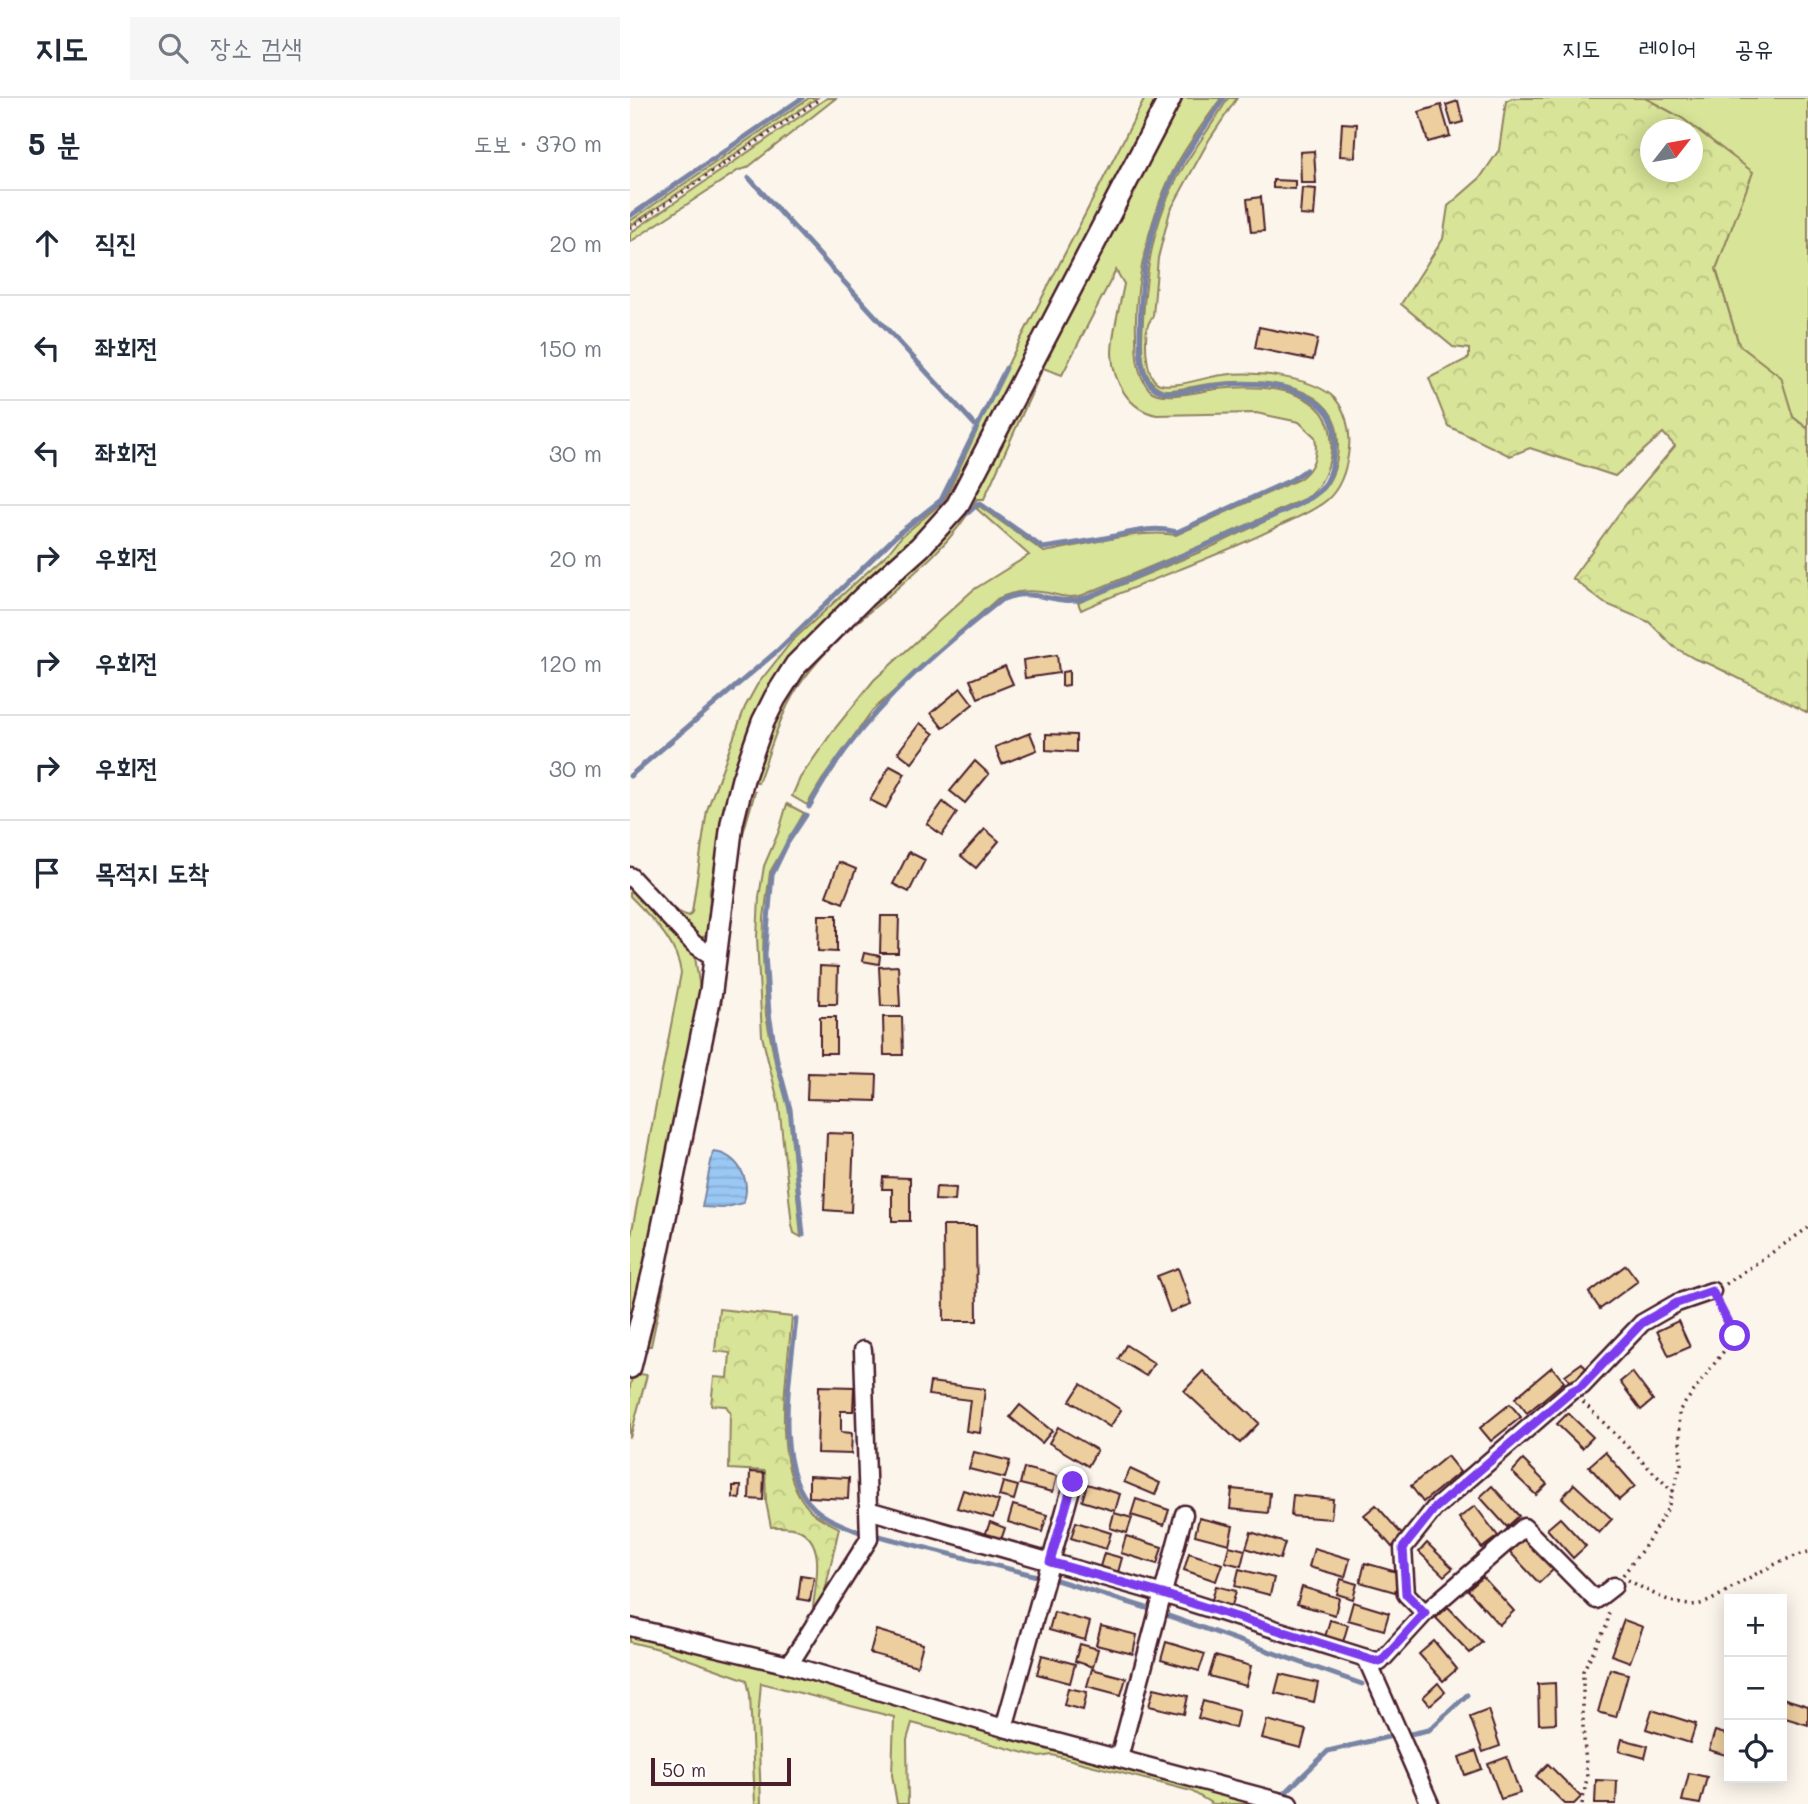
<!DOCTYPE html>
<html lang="ko">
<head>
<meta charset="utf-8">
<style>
	body { margin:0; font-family:Mali,"Poor Story",sans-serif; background:#f6f6f7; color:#1f2937 }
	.controls { position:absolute; right:21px; bottom:21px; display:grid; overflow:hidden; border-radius:0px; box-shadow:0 4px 18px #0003 }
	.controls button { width:63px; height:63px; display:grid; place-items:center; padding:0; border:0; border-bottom:2px solid #e0e1e3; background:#fff; color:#1f2937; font:35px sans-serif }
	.compass { position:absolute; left:1010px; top:21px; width:63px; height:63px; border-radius:50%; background:#fff; box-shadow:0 4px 18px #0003; rotate:59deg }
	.scale { position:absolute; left:21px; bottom:18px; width:140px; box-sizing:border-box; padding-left:7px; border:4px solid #4a1f2b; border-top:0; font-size:19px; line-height:24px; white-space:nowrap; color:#4a1f2b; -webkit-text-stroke:5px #fff; paint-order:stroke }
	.stop { position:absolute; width:21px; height:21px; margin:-16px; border:5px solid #7c3aed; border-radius:50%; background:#fff }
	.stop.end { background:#7c3aed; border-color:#fff; box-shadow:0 2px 7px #0008 }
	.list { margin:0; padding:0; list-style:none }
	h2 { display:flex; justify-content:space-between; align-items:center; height:91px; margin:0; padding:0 28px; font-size:30px }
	h2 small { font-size:23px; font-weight:400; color:#747a83 }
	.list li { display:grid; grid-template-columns:46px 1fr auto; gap:21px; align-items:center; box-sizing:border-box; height:105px; padding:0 28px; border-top:2px solid #e0e1e3 }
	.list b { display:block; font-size:26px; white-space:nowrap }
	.list em { font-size:23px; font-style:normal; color:#747a83 }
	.icon { flex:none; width:38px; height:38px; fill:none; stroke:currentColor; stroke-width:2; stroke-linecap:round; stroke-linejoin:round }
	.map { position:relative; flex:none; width:1178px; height:1706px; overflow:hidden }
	header { display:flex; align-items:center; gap:42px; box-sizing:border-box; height:98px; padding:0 35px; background:#fff; border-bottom:2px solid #e0e1e3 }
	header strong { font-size:33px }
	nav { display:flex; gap:38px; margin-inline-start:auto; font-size:24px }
	.search { width:490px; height:63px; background:#f6f6f7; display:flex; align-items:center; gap:18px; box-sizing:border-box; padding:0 24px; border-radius:0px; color:#747a83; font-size:26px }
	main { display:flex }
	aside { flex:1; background:#fff }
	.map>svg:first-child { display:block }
	.grass { fill:#d8e497; stroke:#918261; stroke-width:2 }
	.forest { fill:url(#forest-crowns); stroke:#918261; stroke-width:2; fill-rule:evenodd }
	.water { fill:url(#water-rules); stroke:#7984a4; stroke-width:2 }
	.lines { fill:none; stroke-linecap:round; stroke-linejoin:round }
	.stream { stroke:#7984a4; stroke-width:5 }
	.building { fill:#ecce9f; stroke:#4a1f2b; stroke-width:2 }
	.minor-casing { stroke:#4a1f2b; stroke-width:21 }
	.tertiary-casing { stroke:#4a1f2b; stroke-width:26 }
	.path { stroke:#4a1f2b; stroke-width:3.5; stroke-dasharray:2 5; stroke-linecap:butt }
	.minor { stroke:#fff; stroke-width:16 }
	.tertiary { stroke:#fff; stroke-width:21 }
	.route { stroke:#7c3aed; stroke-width:9 }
</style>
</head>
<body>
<header>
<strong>지도</strong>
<div class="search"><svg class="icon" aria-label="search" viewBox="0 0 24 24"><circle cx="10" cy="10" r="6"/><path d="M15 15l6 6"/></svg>장소 검색</div>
<nav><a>지도</a><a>레이어</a><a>공유</a></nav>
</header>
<main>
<aside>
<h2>5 분<small>도보 · 370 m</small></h2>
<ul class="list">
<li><svg class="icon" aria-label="ahead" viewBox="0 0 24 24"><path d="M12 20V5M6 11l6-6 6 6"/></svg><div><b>직진</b></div><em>20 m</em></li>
<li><svg class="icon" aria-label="left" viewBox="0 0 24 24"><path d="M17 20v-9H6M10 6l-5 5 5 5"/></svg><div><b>좌회전</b></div><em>150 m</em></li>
<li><svg class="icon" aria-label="left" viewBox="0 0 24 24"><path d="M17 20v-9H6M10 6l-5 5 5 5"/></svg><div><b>좌회전</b></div><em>30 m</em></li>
<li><svg class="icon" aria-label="right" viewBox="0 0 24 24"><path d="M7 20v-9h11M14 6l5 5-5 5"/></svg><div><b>우회전</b></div><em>20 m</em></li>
<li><svg class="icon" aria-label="right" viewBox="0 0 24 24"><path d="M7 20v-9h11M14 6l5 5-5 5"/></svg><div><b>우회전</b></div><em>120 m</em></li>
<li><svg class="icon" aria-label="right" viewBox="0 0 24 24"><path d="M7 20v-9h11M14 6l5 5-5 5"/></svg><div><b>우회전</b></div><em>30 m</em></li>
<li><svg class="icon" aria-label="arrive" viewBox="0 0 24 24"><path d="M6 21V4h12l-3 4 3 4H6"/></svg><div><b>목적지 도착</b></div></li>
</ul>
</aside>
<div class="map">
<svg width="1178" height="1706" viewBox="0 0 1178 1706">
	<defs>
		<pattern id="forest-crowns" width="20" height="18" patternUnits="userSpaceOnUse" patternTransform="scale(1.75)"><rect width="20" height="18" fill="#d8e497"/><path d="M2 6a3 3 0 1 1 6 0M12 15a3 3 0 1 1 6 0" fill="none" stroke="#bbc382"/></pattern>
		<pattern id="water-rules" width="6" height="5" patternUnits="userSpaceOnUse" patternTransform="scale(1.75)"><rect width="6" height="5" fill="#99c8f4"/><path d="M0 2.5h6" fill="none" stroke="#85abd1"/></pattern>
	</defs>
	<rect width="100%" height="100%" fill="#fbf5ec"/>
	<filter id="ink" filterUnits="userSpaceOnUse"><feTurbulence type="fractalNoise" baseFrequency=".0143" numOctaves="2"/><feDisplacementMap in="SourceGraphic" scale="14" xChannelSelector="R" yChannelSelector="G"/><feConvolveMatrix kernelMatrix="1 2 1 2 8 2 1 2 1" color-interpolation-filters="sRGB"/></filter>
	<g filter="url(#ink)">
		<g class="grass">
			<path d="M179,0H187L0,128V123Z"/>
			<path d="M197,0H206L117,70L109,72L0,144V135Z"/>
			<path d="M515,0H530L334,383L299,430L166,558L98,706L80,791L79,833L76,838L70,840L0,773V769C16,786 35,811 59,818L62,814L77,712L115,609L127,587L162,543L259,454L271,439L314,403L381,260Z"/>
			<path d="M549,0H591C576,22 559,44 547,66C521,113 504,183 506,235C506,253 506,276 519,291C530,304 570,293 586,291C632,286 708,288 701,353C699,371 692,387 678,399L575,446L453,497C440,501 431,498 418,495C401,492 382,493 367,501L242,613L192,682L177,707L162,698L170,680L203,633L244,582L343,492L399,457L347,411L349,408L414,454C453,448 509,430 546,437L669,381C684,371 688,357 685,339L669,324L626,315L527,317C499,312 483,284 482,256C482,233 490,208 494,186L486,172L432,277L413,270L354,401H347C306,475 222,514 173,582C151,611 141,651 128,685L121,679L131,650L170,572L290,457Z"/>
			<path d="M598,0H607L579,42L540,113L528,160L523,218C521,221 519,224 518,227C514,239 515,282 530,286C550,290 573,279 593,277C622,273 677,278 701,297C715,308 721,332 719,350C717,369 712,389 697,402C684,413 666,420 651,427C586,460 517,482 451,512L448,505L577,451L682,401C702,388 708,368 708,345C709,285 633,281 589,285C571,286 554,292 535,292C514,288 512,261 512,244C514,182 521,122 554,68C568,45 585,23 598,0Z"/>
			<path d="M1015,0H1178V331L1163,319L1150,279L1109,247L1086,171L1122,74L1052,20Z"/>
			<path d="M125,694L110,746L91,909L85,902L116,696Z"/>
			<path d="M157,706L174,715L140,774L134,820L133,858L136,917L145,964L159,1011L171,1139L164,1135L162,1127L149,1007L132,938L127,839L129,799L134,768L149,733Z"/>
			<path d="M0,782L58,847L65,859L70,891L34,1080L0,1235V1143L51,875C47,843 21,820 0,798Z"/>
			<path d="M27,1184L34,1186L21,1248H8Z"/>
			<path d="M3,1275L17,1277L0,1340V1288Z"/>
			<path d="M0,1533L625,1706H583L561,1693L422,1657L410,1659L282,1625L277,1642L278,1706H267L262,1677L264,1619L131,1585L128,1620L131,1706H125L120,1597L117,1582L29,1551L0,1544Z"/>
		</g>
		<g class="forest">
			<path d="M882,0H1015L1052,20L1123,74L1086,171L1109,247L1151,279L1163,319L1178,331V615L1082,567L1065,561L1044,549L1019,524L974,505L942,480L996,406L1045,348L1033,335L985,378L900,350L880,358L818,328L799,280L839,260V251L823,249L771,206L813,141L818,108L850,80L869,52L876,3ZM1020,32H1062V74H1020Z"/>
			<path d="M89,1211L162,1219C158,1274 138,1370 181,1413C188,1420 200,1425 209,1430L191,1511L183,1510C185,1486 197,1445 169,1432C161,1428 150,1429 141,1429L136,1404L135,1373L99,1371L100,1314L96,1308L81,1307L84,1279L98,1280L100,1255L85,1253Z"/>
		</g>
		<path class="water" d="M83,1054C107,1055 123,1083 113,1105L93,1110L72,1109Z"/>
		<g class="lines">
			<g class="stream">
				<path d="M119,80L346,328"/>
				<path d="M0,118L172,0"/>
				<path d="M338,415L349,405L413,450C434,447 455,444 475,440C500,435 522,427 547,434L661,382L676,372"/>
				<path d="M0,678L146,554L269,435L311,402L376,270"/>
				<path d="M179,709C226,622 295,562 371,502C376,500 382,498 388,497C413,494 430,508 456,500L661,410C672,404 684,400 692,390C700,382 702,371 703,361C709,326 701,307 667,294C643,284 608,284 582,288C567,290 551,296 535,294C528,293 522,290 518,283C509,268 510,248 510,231C510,175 522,117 550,67C563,44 580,23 594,0"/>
				<path d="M173,1137L160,1011L147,963L139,916L135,856L142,777L158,744L176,717"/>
				<path d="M166,1221C161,1274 141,1370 184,1410C197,1422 215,1428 232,1435"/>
				<path d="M245,1437L407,1478"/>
				<path d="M423,1481L520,1511"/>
				<path d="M533,1516L732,1586"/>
				<path d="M780,1636L799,1632L837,1597"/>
				<path d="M652,1698L698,1653L762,1638"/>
			</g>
		</g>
		<g class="building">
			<path d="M828,3L833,24L822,27L816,7Z"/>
			<path d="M811,7L820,38L798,44L789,14Z"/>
			<path d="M712,25L727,26L725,59L710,58Z"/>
			<path d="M684,53L686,85H671L670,54Z"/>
			<path d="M643,82L665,83V91L643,90Z"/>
			<path d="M672,90L686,91L684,118L670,117Z"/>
			<path d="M631,99L634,133L621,134L617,101Z"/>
			<path d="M629,229L688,241L683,262L625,250Z"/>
			<path d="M427,557L429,575L395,580L393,562Z"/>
			<path d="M375,568L383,586L348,600L340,582Z"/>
			<path d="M439,573V587L432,588V574Z"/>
			<path d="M331,590L343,606L313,630L301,615Z"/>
			<path d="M290,625L304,636L282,665L268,654Z"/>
			<path d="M400,635L407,652L372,666L365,649Z"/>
			<path d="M416,636L446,637V654L416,652Z"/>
			<path d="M345,663L359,676L335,705L320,693Z"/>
			<path d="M260,668L275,676L256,710L240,702Z"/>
			<path d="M313,704L327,715L312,737L297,726Z"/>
			<path d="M355,731L369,743L346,770L331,758Z"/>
			<path d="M279,754L295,762L279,794L263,786Z"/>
			<path d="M209,764L226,771L213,805L196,798Z"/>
			<path d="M189,817H207V854L188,853Z"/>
			<path d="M251,818H269L268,855H250Z"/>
			<path d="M234,855L250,858L249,866L232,863Z"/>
			<path d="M190,868L208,869L207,906H189Z"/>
			<path d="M268,868L270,908H251L249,869Z"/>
			<rect x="190" y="919" width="16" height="36"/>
			<path d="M253,919H272L273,957H254Z"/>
			<path d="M178,975L247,977L246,1003L177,1001Z"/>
			<path d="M197,1035L224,1036L221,1114L194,1112Z"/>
			<path d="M253,1079L280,1080V1123H262V1091H252Z"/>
			<path d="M306,1089L326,1090L325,1103L305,1102Z"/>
			<path d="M313,1128H346L347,1223H314Z"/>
			<path d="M996,1167L1008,1183L970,1211L959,1195Z"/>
			<path d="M548,1170L561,1206L540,1214L527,1178Z"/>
			<path d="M1048,1223L1060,1249L1039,1258L1027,1233Z"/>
			<path d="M496,1247L524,1265L516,1278L488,1261Z"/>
			<path d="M952,1265L959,1275L942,1287L935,1277Z"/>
			<path d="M922,1269L934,1284L897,1315L885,1300Z"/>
			<path d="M573,1273L629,1325L610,1345L554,1293Z"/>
			<path d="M1002,1274L1023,1302L1011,1312L990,1284Z"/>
			<path d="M300,1284L355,1291L350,1335L336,1333L340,1302L298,1297Z"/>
			<path d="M451,1286L491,1312L480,1329L440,1303Z"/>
			<path d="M189,1288L224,1289L223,1313H211V1334L222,1335L221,1356L187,1355Z"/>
			<path d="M880,1306L891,1319L861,1343L850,1330Z"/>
			<path d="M390,1307L422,1333L412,1345L380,1319Z"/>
			<path d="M938,1315L963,1339L952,1350L927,1326Z"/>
			<path d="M428,1329L467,1352L458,1368L419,1345Z"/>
			<path d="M344,1354L380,1363L375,1380L339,1371Z"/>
			<path d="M975,1354L1005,1388L989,1402L959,1368Z"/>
			<path d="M817,1358L830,1374L793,1404L781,1388Z"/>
			<path d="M893,1362L917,1386L906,1397L882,1374Z"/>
			<path d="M394,1370L427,1378L423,1394L390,1386Z"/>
			<path d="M500,1371L530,1385L525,1397L494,1384Z"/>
			<path d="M120,1374L134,1375L133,1402L119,1401Z"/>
			<path d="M179,1378L219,1380L218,1401L179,1399Z"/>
			<path d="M373,1384L388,1388L384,1402L369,1398Z"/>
			<path d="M457,1386L490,1396L485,1413L452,1403Z"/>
			<path d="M944,1386L982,1421L969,1435L932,1400Z"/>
			<path d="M103,1388H111L110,1401L103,1400Z"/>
			<path d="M862,1388L889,1418L877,1429L850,1399Z"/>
			<path d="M602,1391L640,1395L638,1415L600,1411Z"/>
			<path d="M333,1392L369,1403L363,1420L327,1410Z"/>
			<path d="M663,1397L703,1401L701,1421L661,1418Z"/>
			<path d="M506,1401L539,1412L534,1427L501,1417Z"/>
			<path d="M383,1407L417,1417L412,1434L378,1424Z"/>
			<path d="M746,1407L774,1439L762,1449L734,1417Z"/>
			<path d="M845,1408L868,1438L852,1450L829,1420Z"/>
			<path d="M484,1415L502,1420L497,1435L480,1430Z"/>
			<path d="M569,1420L603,1428L599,1446L565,1437Z"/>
			<path d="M930,1420L956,1448L943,1460L917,1431Z"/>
			<path d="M360,1424L375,1430L370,1445L354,1440Z"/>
			<path d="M446,1424L481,1435L476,1451L441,1440Z"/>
			<path d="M621,1434L655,1445L650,1461L616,1450Z"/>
			<path d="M893,1437L924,1471L909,1485L877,1451Z"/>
			<path d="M496,1438L532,1449L527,1466L491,1455Z"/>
			<path d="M797,1445L823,1470L814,1478L789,1454Z"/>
			<path d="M599,1448L615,1452L611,1468L595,1464Z"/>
			<path d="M684,1450L720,1461L715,1479L679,1469Z"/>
			<path d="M474,1455L492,1460L487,1478L469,1472Z"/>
			<path d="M559,1455L592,1466L586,1483L554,1472Z"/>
			<path d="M735,1465L770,1475L765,1494L730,1484Z"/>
			<path d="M609,1471L644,1480L640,1497L605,1488Z"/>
			<path d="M171,1477L184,1479L180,1503L168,1501Z"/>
			<path d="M853,1479L884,1513L869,1527L838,1492Z"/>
			<path d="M711,1481L727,1486L723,1501L707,1496Z"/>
			<path d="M586,1488L606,1493L601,1511L581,1505Z"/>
			<path d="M672,1489L709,1500L705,1517L667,1506Z"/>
			<path d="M723,1504L759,1515L754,1532L718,1522Z"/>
			<path d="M818,1509L852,1544L840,1555L806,1520Z"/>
			<path d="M424,1514L460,1524L455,1542L419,1532Z"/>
			<path d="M700,1522L718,1527L713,1544L695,1539Z"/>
			<path d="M994,1522L1013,1529L1000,1564L981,1557Z"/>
			<path d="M471,1528L507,1537L503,1556L466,1547Z"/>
			<path d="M246,1532L293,1546L287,1568L240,1555Z"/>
			<path d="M804,1543L827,1571L813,1583L789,1556Z"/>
			<path d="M536,1544L575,1556L569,1573L531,1562Z"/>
			<path d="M450,1546L468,1551L463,1569L445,1563Z"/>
			<path d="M412,1557L445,1566L440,1585L407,1576Z"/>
			<path d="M585,1558L621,1568L616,1588L579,1578Z"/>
			<path d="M462,1571L496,1580L491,1597L457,1588Z"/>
			<path d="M980,1571L998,1576L986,1619L968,1614Z"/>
			<path d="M650,1576L688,1585L684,1604L645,1595Z"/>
			<path d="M808,1585L815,1594L800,1607L793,1599Z"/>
			<path d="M925,1585L926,1625L909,1626L908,1586Z"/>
			<path d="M438,1590L457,1594L453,1612L434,1607Z"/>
			<path d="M524,1590L558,1598L554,1616L519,1608Z"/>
			<path d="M1152,1600L1178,1608V1627L1152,1619Z"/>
			<path d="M573,1603L609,1613L605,1630L568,1620Z"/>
			<path d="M858,1612L870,1648L853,1654L840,1619Z"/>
			<path d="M1022,1612L1066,1626L1060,1645L1016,1631Z"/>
			<path d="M637,1622L676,1632L671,1650L632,1640Z"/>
			<path d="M1085,1633L1099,1637V1658L1079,1652Z"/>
			<path d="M992,1641L1018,1648L1015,1660L989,1653Z"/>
			<path d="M846,1653L852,1671L835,1677L829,1659Z"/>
			<path d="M877,1659L890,1695L871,1701L858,1666Z"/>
			<path d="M918,1666L951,1699L944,1706H935L906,1678Z"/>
			<path d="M1059,1675L1077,1679L1070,1706L1052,1703Z"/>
			<path d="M966,1682L987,1683L986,1706H965Z"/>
		</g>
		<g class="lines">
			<g class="minor-casing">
				<g id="minor">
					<path d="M0,778L64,846L85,860"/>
					<path d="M238,1412L533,1496L736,1560L800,1706"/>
					<path d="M795,1515L776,1496L773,1450L804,1411L941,1293L952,1288L1012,1225L1047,1205L1082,1193"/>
					<path d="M0,1529L159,1567L374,1630L659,1706"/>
					<path d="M736,1560L750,1564L795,1515L894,1429L966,1502L984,1488"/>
					<path d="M159,1567L239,1441L233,1252"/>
					<path d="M374,1630L443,1384"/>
					<path d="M489,1660L554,1416"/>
				</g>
			</g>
			<g class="tertiary-casing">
				<path id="tertiary" d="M0,1269L25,1168L81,893L102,725L113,681L133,624L145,600L166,567L234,499L290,449L327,408L540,0"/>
			</g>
			<g class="path">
				<path d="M0,130L191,0"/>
				<path d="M1096,1186L1178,1130"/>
				<path d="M953,1304L1043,1394"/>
				<path d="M993,1477L1015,1448L1038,1410L1051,1366L1049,1313L1105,1238L1089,1208"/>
				<path d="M998,1482C1017,1492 1046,1511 1070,1506C1082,1504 1097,1492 1108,1486C1131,1473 1153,1461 1178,1454"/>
				<path d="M952,1706L957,1680L953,1628V1573L977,1527L979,1513"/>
			</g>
			<use href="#minor" class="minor"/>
			<use href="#tertiary" class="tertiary"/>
		</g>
	</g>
	<g class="lines" filter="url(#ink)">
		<path class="route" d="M443,1384L420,1464L533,1496L750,1564L795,1515L776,1496L773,1450L804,1411L942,1293L952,1288L1012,1225L1047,1205L1082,1193L1105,1238"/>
	</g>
</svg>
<div class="controls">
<button>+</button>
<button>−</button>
<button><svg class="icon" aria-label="locate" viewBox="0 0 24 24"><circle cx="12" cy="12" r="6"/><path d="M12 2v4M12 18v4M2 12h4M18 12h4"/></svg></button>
</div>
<svg class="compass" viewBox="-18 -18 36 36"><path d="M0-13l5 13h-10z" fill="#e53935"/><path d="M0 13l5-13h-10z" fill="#747a83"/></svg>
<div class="scale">50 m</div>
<div class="stop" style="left:1105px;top:1238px"></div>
<div class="stop end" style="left:443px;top:1384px"></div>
</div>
</main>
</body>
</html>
